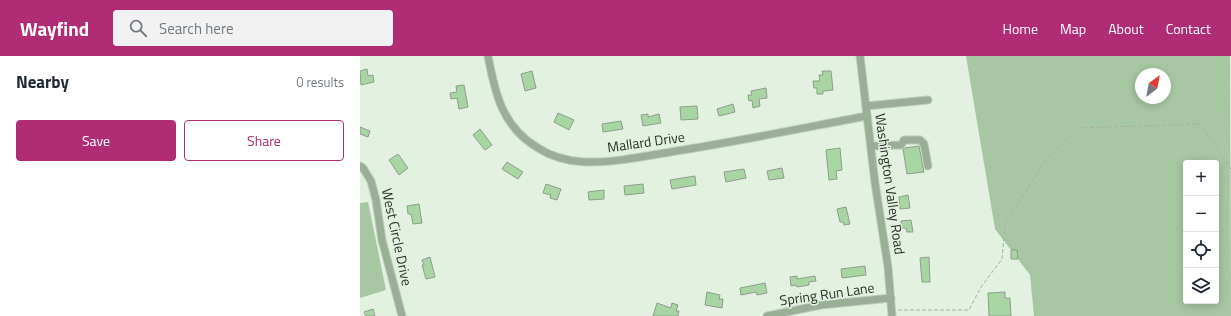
<!DOCTYPE html>
<html lang="en">
<head>
<meta charset="utf-8">
<style>
	body { margin:0; font-family:"Titillium Web",sans-serif; background:#f2f2f3; color:#1f2937 }
	.controls { position:absolute; right:12px; bottom:12px; display:grid; overflow:hidden; border-radius:4px; box-shadow:0 2px 10px #0003 }
	.controls button { width:36px; height:36px; display:grid; place-items:center; padding:0; border:0; border-bottom:1px solid #e0e1e3; background:#fff; color:#1f2937; font:20px sans-serif }
	.compass { position:absolute; left:775px; top:12px; width:36px; height:36px; border-radius:50%; background:#fff; box-shadow:0 2px 10px #0003; rotate:32deg }
	.list { margin:0; padding:0; list-style:none }
	h2 { display:flex; justify-content:space-between; align-items:center; height:52px; margin:0; padding:0 16px; font-size:17px }
	h2 small { font-size:13px; font-weight:400; color:#747a83 }
	.actions { display:flex; gap:8px; padding:12px 16px }
	.actions a { flex:1; padding:9px 0; border:1px solid #b02d75; border-radius:4px; text-align:center; font-size:14px; color:#b02d75 }
	.actions .main { background:#b02d75; color:#fff }
	.icon { flex:none; width:22px; height:22px; fill:none; stroke:currentColor; stroke-width:2; stroke-linecap:round; stroke-linejoin:round }
	.map { position:relative; flex:none; width:871px; height:260px; overflow:hidden }
	header { display:flex; align-items:center; gap:24px; box-sizing:border-box; height:56px; padding:0 20px; background:#b02d75; color:#fff }
	header strong { font-size:19px }
	nav { display:flex; gap:22px; margin-inline-start:auto; font-size:14px }
	.search { width:280px; height:36px; background:#f2f2f3; display:flex; align-items:center; gap:10px; box-sizing:border-box; padding:0 14px; border-radius:4px; color:#747a83; font-size:15px }
	main { display:flex }
	aside { flex:1; background:#fff }
	.map>svg:first-child { display:block }
	.green { fill:#a7c7a2; fill-rule:evenodd }
	.building { fill:#a8d6a2; stroke:#909d8e }
	.lines { fill:none; stroke-linecap:round; stroke-linejoin:round }
	.minor-casing { stroke:#c1cebf; stroke-width:9 }
	.path { stroke:#a7b2a5; stroke-width:1; stroke-dasharray:4 2; stroke-linecap:butt }
	.minor { stroke:#9bae98; stroke-width:7 }
	.labels { text-anchor:middle; stroke-width:3; stroke-linejoin:round; paint-order:stroke }
	.street-label { font-size:14px; fill:#2c312b; stroke:#e2f1e0 }
</style>
</head>
<body>
<header>
<strong>Wayfind</strong>
<div class="search"><svg class="icon" aria-label="search" viewBox="0 0 24 24"><circle cx="10" cy="10" r="6"/><path d="M15 15l6 6"/></svg>Search here</div>
<nav><a>Home</a><a>Map</a><a>About</a><a>Contact</a></nav>
</header>
<main>
<aside>
<h2>Nearby<small>0 results</small></h2>
<ul class="list">
</ul>
<div class="actions"><a class="main">Save</a><a>Share</a></div>
</aside>
<div class="map">
<svg width="871" height="260" viewBox="0 0 871 260">
	<rect width="100%" height="100%" fill="#e2f1e0"/>
	<g class="green">
		<path d="M606,0H870L871,260H674L670,219L635,173ZM781,18H805V42H781ZM826,107H856V245H826Z"/>
		<path d="M8,146L26,234L0,242V147Z"/>
	</g>
	<g class="building">
		<path d="M7,13L8,20L13,19L14,26L1,29L0,15Z"/>
		<path d="M172,15L176,32L165,35L161,18Z"/>
		<path d="M462,15H471L473,34L463,35V38H457V32H454L453,25H460L459,19H463Z"/>
		<path d="M104,29L108,51L99,53L97,42L91,43L90,37L97,36L96,30Z"/>
		<path d="M406,32L407,42L399,43L400,50L393,52L392,44L389,45L388,39H392L391,35Z"/>
		<path d="M373,48L375,56L359,60L357,53Z"/>
		<path d="M337,50L338,63L321,64L320,51Z"/>
		<path d="M198,57L214,64L209,74L194,66Z"/>
		<path d="M288,58V61L299,58L301,67L283,70L281,59Z"/>
		<path d="M261,65L263,73L243,76L242,68Z"/>
		<path d="M0,71L10,75L8,81L0,78Z"/>
		<path d="M120,73L132,89L125,94L113,79Z"/>
		<path d="M559,90L564,116L547,118L543,93L545,92Z"/>
		<path d="M480,92L482,114L476,115L477,123L469,124L466,94Z"/>
		<path d="M38,98L48,112L39,119L29,104Z"/>
		<path d="M147,106L163,116L158,123L142,113Z"/>
		<path d="M422,112L424,122L409,124L407,115Z"/>
		<path d="M384,113L386,122L366,126L364,116Z"/>
		<path d="M335,120L336,129L312,133L310,124Z"/>
		<path d="M186,128L201,133L197,144L190,142L191,139L183,137Z"/>
		<path d="M283,128L284,137L265,139L264,130Z"/>
		<path d="M244,134V143L229,144L228,136Z"/>
		<path d="M548,139L550,152L540,153L539,141Z"/>
		<path d="M59,148L62,167L53,168L51,158H48L47,150Z"/>
		<path d="M486,151L490,168L484,169L483,166H480L477,153Z"/>
		<path d="M551,164L553,176H547L546,172H542L541,165Z"/>
		<path d="M651,194H657L658,203H651Z"/>
		<path d="M70,201L75,221L66,223L62,209H64L62,204Z"/>
		<path d="M569,201L570,226H562L560,202Z"/>
		<path d="M505,210L506,219L482,222L481,213Z"/>
		<path d="M437,220V223L455,220L456,225L449,226V229L437,231L436,229L431,230L430,221Z"/>
		<path d="M405,227L407,237L397,239L396,236L381,239L380,232Z"/>
		<path d="M347,236L360,239L359,243H363L362,252L345,249Z"/>
		<path d="M645,236V242H650L651,260H629L628,237Z"/>
		<path d="M297,247L311,252L312,247L318,249L316,255H319L318,260H293Z"/>
		<path d="M13,253L15,260H6L4,256Z"/>
	</g>
	<g class="lines">
		<g class="minor-casing">
			<g id="minor">
				<path d="M128,0C135,37 142,71 178,92C192,101 207,105 224,106C254,107 286,100 316,95C380,85 443,72 507,60"/>
				<path d="M500,0L515,127L528,211L532,260"/>
				<path d="M506,50L568,44"/>
				<path d="M511,90L541,89L544,84H560L564,88L568,110"/>
				<path d="M0,110L3,112L11,125L16,144L22,184L42,260"/>
				<path d="M407,260L461,249L531,242"/>
			</g>
		</g>
		<path class="path" d="M538,254H609L621,231L642,203L645,169L686,103L719,72L840,68L871,113"/>
		<use href="#minor" class="minor"/>
	</g>
	<g class="labels">
		<g class="street-label">
			<text transform="translate(286 86) rotate(-8)" y="5">Mallard Drive</text>
			<text transform="translate(530 128) rotate(82)" y="5">Washington Valley Road</text>
			<text transform="translate(37 181) rotate(78)" y="5">West Circle Drive</text>
			<text transform="translate(467 238) rotate(-8)" y="5">Spring Run Lane</text>
		</g>
	</g>
</svg>
<div class="controls">
<button>+</button>
<button>−</button>
<button><svg class="icon" aria-label="locate" viewBox="0 0 24 24"><circle cx="12" cy="12" r="6"/><path d="M12 2v4M12 18v4M2 12h4M18 12h4"/></svg></button>
<button><svg class="icon" aria-label="layers" viewBox="0 0 24 24"><path d="M12 4l9 5-9 5-9-5zM3 14l9 5 9-5"/></svg></button>
</div>
<svg class="compass" viewBox="-18 -18 36 36"><path d="M0-13l5 13h-10z" fill="#e53935"/><path d="M0 13l5-13h-10z" fill="#747a83"/></svg>
</div>
</main>
</body>
</html>
